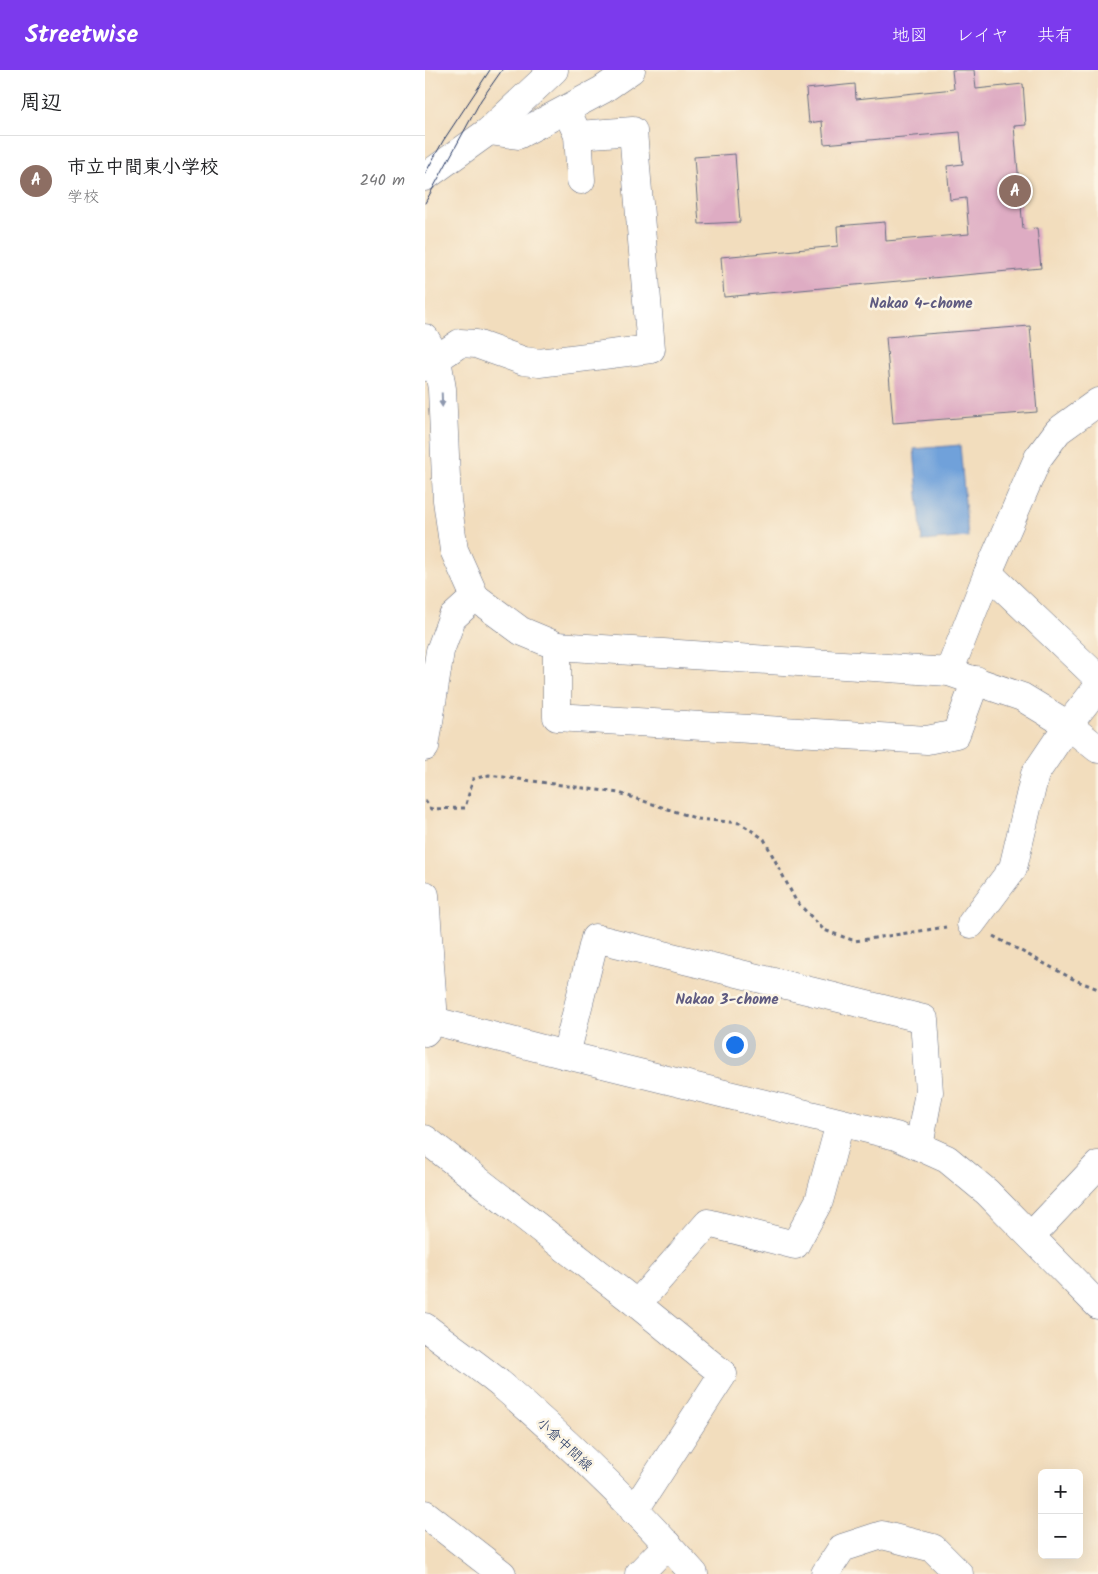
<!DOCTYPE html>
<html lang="ja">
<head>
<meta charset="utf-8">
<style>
	body { margin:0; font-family:Kalam,"Klee One",sans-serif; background:#f2f2f2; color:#202124 }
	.controls { position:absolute; right:15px; bottom:15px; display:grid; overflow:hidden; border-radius:8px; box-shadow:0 5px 20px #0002 }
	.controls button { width:45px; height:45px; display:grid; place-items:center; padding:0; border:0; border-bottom:1px solid #e0e0e0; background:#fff; color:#202124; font:25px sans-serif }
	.you { position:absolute; left:309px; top:974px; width:18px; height:18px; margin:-12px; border:4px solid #fff; border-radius:50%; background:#1a73e8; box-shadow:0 0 0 8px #1a73e833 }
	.badge { display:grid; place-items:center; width:32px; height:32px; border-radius:50%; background:#7c3aed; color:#fff; font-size:16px; font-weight:700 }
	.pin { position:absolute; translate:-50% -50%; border:2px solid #fff; box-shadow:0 1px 5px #0006 }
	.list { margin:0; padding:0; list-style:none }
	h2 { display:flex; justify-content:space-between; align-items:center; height:65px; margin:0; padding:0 20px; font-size:21px }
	h2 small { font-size:16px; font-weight:400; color:#757577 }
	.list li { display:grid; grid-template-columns:32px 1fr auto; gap:15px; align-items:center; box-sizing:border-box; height:90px; padding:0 20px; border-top:1px solid #e0e0e0 }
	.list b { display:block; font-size:19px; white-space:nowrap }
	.list p { margin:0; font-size:16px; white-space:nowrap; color:#757577 }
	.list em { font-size:16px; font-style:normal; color:#757577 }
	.map { position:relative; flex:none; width:673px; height:1504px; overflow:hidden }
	header { display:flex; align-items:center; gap:30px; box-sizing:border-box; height:70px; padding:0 25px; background:#7c3aed; color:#fff }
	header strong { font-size:24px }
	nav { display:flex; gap:28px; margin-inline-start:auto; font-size:18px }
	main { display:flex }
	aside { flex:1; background:#fff }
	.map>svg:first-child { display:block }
	.water { fill:#70a1da; stroke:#46689c }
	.building { fill:#deacc3 }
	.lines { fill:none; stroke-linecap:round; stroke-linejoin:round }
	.minor-casing { stroke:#666c7f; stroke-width:29 }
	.major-casing { stroke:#666c7f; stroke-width:29 }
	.path { stroke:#666c7f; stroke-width:3; stroke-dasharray:4 4; stroke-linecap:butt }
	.minor { stroke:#fff; stroke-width:28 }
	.major { stroke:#fff; stroke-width:28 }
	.tram { stroke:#1b2f5e; stroke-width:1 }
	.oneway { fill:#8d97ae }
	.labels { text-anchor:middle; stroke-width:5; stroke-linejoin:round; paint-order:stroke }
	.street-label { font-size:14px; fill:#1b2f5e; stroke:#fcf5e5 }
	.neighbourhood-label { font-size:15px; font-weight:bold; fill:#5f5b81; stroke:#fcf5e5 }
</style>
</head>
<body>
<header>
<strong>Streetwise</strong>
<nav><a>地図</a><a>レイヤ</a><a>共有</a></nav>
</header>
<main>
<aside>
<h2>周辺<small></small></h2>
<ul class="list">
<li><span class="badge" style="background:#8d6e63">A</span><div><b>市立中間東小学校</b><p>学校</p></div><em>240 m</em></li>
</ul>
</aside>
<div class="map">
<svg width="673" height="1504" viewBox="0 0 673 1504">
	<rect width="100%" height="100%" fill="#fcf5e5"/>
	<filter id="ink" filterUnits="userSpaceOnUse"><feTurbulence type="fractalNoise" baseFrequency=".02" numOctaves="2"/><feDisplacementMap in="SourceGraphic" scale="10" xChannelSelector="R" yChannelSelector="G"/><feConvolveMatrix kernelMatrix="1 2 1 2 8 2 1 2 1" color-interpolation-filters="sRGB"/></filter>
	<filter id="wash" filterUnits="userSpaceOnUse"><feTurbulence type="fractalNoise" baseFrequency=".0096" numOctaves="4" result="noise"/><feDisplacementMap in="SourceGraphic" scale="20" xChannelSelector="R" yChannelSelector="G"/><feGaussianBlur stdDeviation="1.12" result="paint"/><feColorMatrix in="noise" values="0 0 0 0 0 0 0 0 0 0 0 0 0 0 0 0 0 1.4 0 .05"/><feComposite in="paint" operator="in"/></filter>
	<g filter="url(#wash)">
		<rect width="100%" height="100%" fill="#f2ddbd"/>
		<path class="water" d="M535,375L543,467L497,471L489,379Z"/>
		<g id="blocks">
			<g class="building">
				<path d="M527,0H549L551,19L598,14L601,55L589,56L598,159L612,158L616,198L299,227L296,187L413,176L412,156L460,152L461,171L544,164L541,128L525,130L522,96L538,94L535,62L399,74L397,51L384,53L381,19L430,14L431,29L529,19Z"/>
				<path d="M310,84L315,152L274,154L269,87Z"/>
				<path d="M605,256L612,342L468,353L461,267Z"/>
			</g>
		</g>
	</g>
	<g filter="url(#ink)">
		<use href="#blocks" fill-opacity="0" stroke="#666c7f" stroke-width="1"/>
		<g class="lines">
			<g class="minor-casing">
				<g id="minor">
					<path d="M145,48L153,65L156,110"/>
					<path d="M64,61L93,65L177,20L206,0"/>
					<path d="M0,107L64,61L129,0"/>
					<path d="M0,268L12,289L17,319L22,430L29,480L50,527L96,561L132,576L524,602L597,627L643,655L673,679"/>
					<path d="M0,297L35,273L51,274L99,291L114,293L226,279L208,61L153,65"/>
					<path d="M563,503L673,608"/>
					<path d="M132,576V647L502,670L531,664L551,610"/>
					<path d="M524,602L563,503L613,388L633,361L673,332"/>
					<path d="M0,677L15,581L27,548L50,527"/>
					<path d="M0,825L9,951L0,962"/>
					<path d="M546,854L588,798L610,704L643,655L673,617"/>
					<path d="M9,951L141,985L471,1066L522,1089L562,1122L673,1235"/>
					<path d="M141,985L170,868L499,949L504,1022L494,1076"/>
					<path d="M0,1069L212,1234"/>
					<path d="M606,1166L673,1095"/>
					<path d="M209,1441L298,1304L212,1234L283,1153L370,1175L394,1131L415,1053"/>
					<path d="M0,1444L77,1504"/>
					<path d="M214,1504L243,1474"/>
					<path d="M400,1504L417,1478L457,1465L508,1478L534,1504"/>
				</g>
			</g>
			<g class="major-casing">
				<path id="major" d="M0,1257C26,1277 54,1296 79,1317C146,1375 210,1437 269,1504"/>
			</g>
			<g class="path">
				<path d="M0,731L6,739L40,738L48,709L64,705L194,723L273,749L315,753L339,769L371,831L399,860L430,871L521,857"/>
				<path d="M568,866L650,910L673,919"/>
			</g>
			<use href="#minor" class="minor"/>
			<use href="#major" class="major"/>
			<g class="tram">
				<path d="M0,104L18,71L65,0"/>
				<path d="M0,133L56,30L77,0"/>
			</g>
		</g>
		<defs><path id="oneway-solid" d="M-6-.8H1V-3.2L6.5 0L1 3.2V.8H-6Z" transform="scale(1.25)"/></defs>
		<use class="oneway" href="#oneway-solid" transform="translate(17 330) rotate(88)"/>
	</g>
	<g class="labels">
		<g class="street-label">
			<text transform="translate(140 1374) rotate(43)" y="5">小倉中間線</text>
		</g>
		<g class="neighbourhood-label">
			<text x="496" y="238">Nakao 4-chome</text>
			<text x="302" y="934">Nakao 3-chome</text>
		</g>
	</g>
</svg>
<div class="controls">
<button>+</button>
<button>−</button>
</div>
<div class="you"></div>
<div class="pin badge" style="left:590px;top:121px;background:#8d6e63">A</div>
</div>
</main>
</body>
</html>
